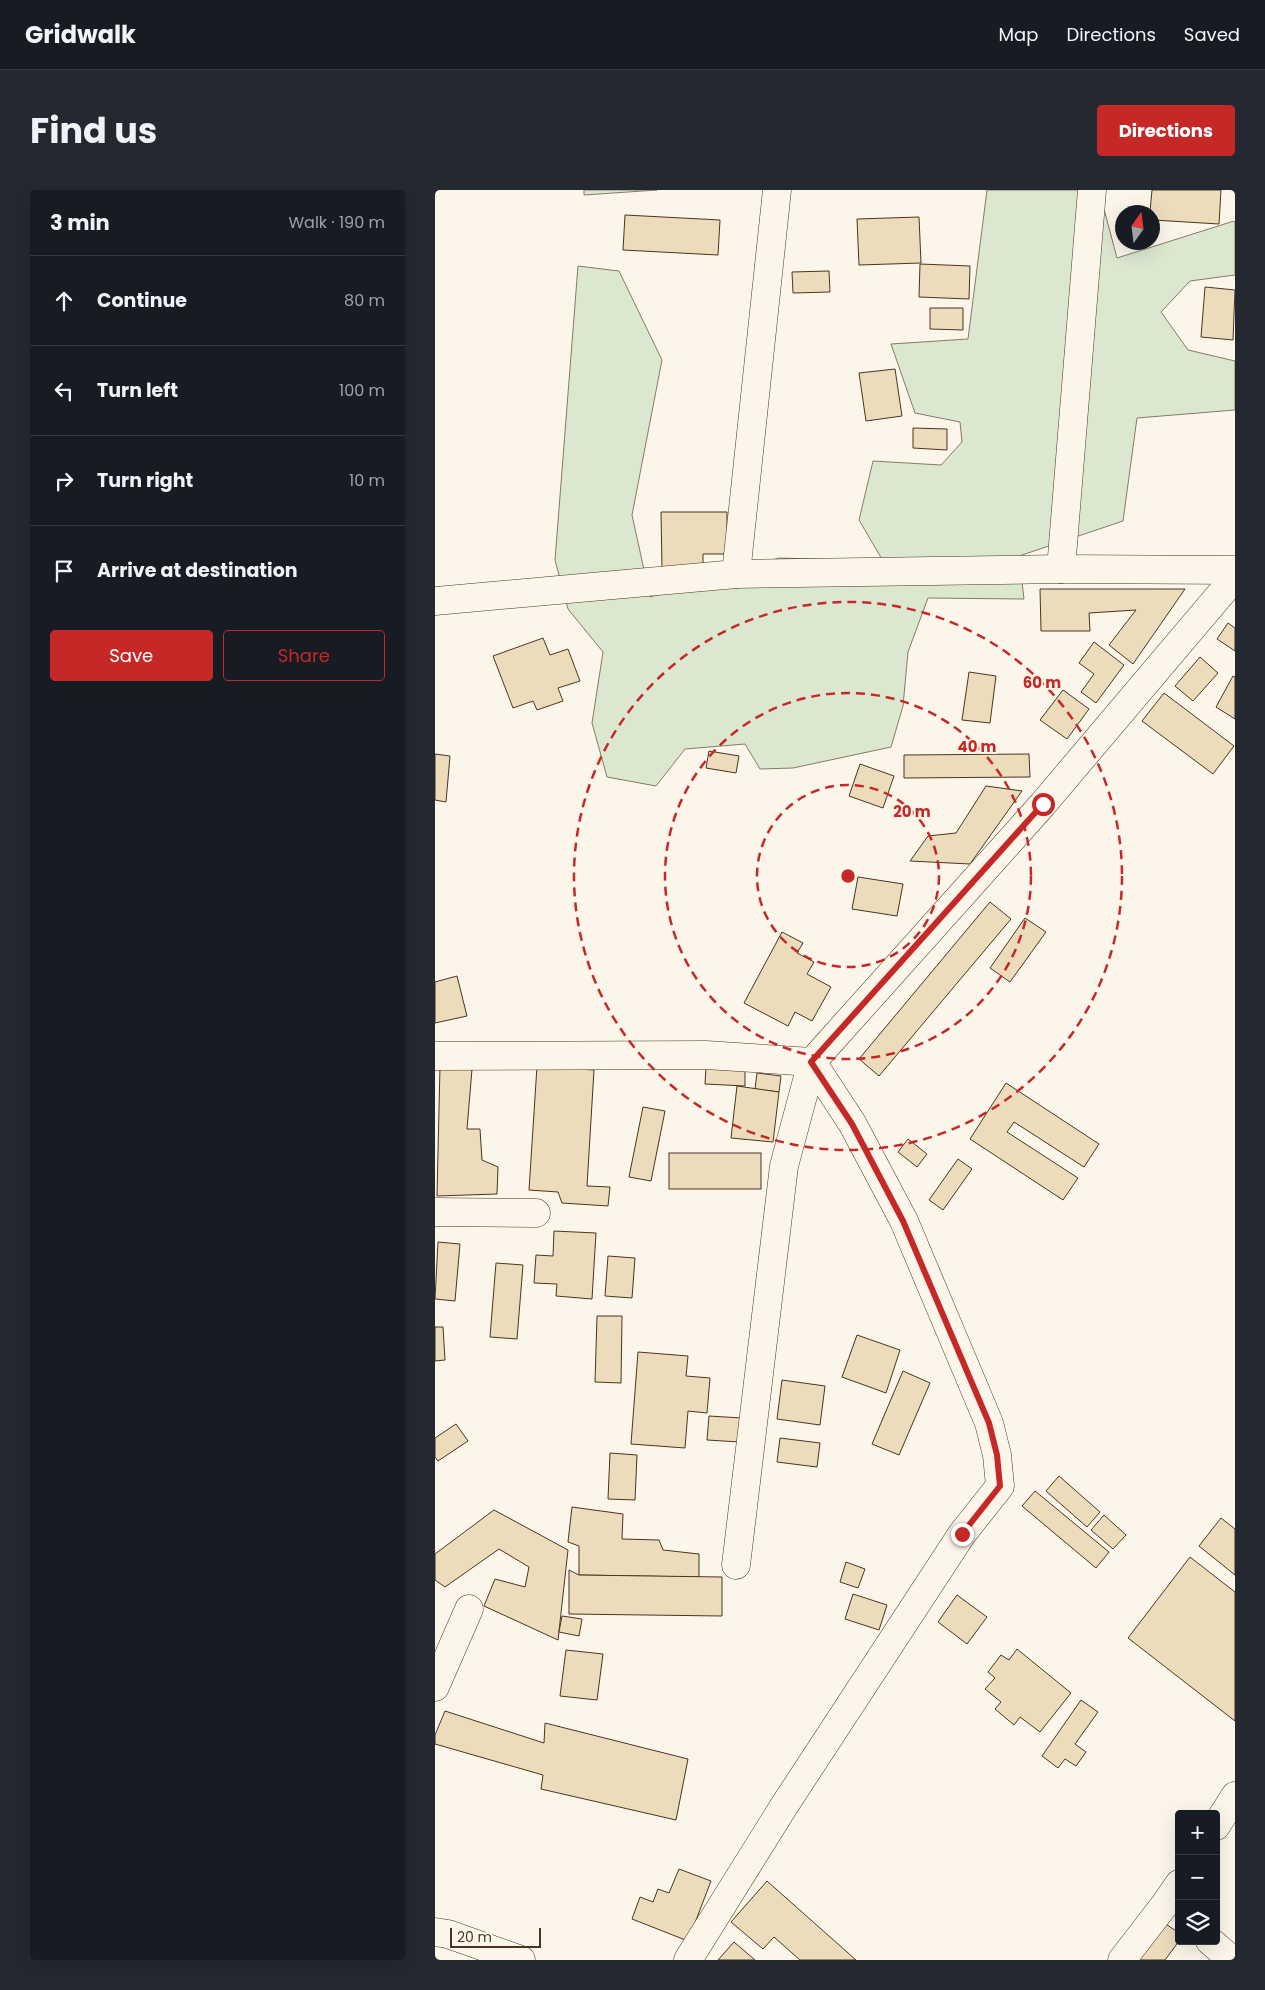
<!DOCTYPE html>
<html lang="en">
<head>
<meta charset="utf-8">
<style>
	body { margin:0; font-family:Poppins,sans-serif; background:#242831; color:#f1f3f6 }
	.controls { position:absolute; right:15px; bottom:15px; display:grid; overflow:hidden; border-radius:5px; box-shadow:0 5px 20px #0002 }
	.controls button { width:45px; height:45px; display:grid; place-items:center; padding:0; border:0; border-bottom:1px solid #363941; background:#171b24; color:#f1f3f6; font:25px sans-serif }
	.compass { position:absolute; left:680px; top:15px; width:45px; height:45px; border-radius:50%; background:#171b24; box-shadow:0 5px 20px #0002; rotate:14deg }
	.scale { position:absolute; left:15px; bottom:12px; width:91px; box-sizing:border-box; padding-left:5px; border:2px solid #4a3520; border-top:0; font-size:14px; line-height:18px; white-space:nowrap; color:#4a3520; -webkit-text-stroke:4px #fbf6e9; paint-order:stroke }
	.stop { position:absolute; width:15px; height:15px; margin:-11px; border:4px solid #c62828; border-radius:50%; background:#fff }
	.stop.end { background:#c62828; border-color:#fff; box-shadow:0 1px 5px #0008 }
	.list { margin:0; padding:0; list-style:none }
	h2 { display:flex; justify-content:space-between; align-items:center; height:65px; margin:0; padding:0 20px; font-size:21px }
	h2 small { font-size:16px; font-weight:400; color:#9ea1a6 }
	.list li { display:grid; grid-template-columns:32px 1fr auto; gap:15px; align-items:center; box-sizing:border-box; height:90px; padding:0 20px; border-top:1px solid #363941 }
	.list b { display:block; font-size:19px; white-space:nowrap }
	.list em { font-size:16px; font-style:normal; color:#9ea1a6 }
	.actions { display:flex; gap:10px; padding:15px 20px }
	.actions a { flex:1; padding:11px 0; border:1px solid #c62828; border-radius:5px; text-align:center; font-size:18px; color:#c62828 }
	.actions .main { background:#c62828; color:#fff }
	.icon { flex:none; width:28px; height:28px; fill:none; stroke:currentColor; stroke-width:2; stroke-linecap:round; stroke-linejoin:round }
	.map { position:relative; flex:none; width:800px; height:1770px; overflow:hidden; border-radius:5px }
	header { display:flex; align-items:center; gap:30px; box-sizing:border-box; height:70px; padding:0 25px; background:#171b24; border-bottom:1px solid #363941 }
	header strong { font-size:24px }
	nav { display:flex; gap:28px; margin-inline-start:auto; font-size:18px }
	.intro { display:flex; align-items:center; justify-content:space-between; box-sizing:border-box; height:120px; padding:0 30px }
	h1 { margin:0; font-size:35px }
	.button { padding:12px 22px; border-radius:5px; background:#c62828; color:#fff; font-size:18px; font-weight:700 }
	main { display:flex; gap:30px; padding:0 30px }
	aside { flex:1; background:#171b24; border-radius:5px; box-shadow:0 5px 20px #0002 }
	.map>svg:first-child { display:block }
	.green { fill:#dce7d0; stroke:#887966 }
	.building { fill:#ecdcbc; stroke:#4a3520 }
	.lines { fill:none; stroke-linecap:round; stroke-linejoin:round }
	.minor-casing { stroke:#4a3520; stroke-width:29 }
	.minor { stroke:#fbf6e9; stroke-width:28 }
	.route { stroke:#c62828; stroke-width:6 }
	.ring { fill:none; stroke:#c62828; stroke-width:2.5; stroke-dasharray:9 6 }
	.centre { fill:#c62828; stroke:#fbf6e9; stroke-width:2.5 }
	.ring-label { font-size:15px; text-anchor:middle; font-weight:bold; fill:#c62828; stroke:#fbf6e9; stroke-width:4; stroke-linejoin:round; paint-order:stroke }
</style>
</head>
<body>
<header>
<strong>Gridwalk</strong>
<nav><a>Map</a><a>Directions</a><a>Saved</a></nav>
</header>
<div class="intro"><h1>Find us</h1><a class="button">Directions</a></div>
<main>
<aside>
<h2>3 min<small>Walk · 190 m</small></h2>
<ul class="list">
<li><svg class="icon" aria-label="ahead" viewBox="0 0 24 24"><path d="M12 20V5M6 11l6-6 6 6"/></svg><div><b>Continue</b></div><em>80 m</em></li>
<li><svg class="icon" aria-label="left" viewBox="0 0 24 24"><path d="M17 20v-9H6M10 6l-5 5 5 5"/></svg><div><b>Turn left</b></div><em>100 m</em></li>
<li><svg class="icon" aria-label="right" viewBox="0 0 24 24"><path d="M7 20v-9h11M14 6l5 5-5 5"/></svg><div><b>Turn right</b></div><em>10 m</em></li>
<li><svg class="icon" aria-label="arrive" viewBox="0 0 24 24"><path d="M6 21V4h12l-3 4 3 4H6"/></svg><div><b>Arrive at destination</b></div></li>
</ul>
<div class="actions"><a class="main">Save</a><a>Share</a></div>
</aside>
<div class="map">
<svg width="800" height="1770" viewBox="0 0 800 1770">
	<rect width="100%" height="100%" fill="#fbf6e9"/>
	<g class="green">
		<path d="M149,0H222L149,5Z"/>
		<path d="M552,0H664L682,68L799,31L800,33V85L755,91L726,122L753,160L800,171V220L702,228L688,331L584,366L589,409L493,408L473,462L468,516L456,557L358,578L325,579L310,554L250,559L221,596L172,587L157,533L168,462L133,419L120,370L143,76L184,81L227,170L197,325L215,407L344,368L448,371L424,330L438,271L506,275L527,252L525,232L480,223L456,154L533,149Z"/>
	</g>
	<g class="building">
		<path d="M717,0H786L784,34L718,30V22H715Z"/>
		<path d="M190,25L285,30L283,65L188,60Z"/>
		<path d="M484,27L486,73L424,75L422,29Z"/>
		<path d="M485,74L535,76L534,109L484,107Z"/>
		<path d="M394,81L395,102L358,103L357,82Z"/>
		<path d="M770,97L800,100L798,150L766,147Z"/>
		<path d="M495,118H528V140L495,139Z"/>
		<path d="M460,179L467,226L431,231L424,183Z"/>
		<path d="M478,238L512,239V260L478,258Z"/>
		<path d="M226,322H292V364H268V379H227Z"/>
		<path d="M605,399H750L698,474L674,455L701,420L654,423L655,441H606Z"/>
		<path d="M793,433L800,438V461L782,449Z"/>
		<path d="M108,448L115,465L133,459L145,491L123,498L128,511L102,520L98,511L78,518L58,466Z"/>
		<path d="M659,452L689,475L661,513L646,502L659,484L644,473Z"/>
		<path d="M765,467L783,483L758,511L740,496Z"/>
		<path d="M534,482L561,486L555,533L527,530Z"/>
		<path d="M798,486L800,487V529L781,517Z"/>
		<path d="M628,500L654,519L632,549L605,530Z"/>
		<path d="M729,503L799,556L778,584L707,531Z"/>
		<path d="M274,561L304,566L301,583L271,578Z"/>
		<path d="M0,564L15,566L11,612L0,610Z"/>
		<path d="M594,564L595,587L469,588V565Z"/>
		<path d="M425,574L459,586L448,618L414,606Z"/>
		<path d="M551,596L587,601L535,674L475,671L493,646L521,643Z"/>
		<path d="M423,687L468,694L462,726L417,719Z"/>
		<path d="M555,712L576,729L444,886L424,869Z"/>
		<path d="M590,728L611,742L575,792L555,778Z"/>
		<path d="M347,742L368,753L362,763L379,772L372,784L396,797L377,831L360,822L353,836L309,813Z"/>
		<path d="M22,786L32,826L0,833V792Z"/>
		<path d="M5,876L37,879L32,939H45L47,970L63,977L62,1004L2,1006Z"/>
		<path d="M102,876L159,880L152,996L175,997L173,1016L127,1013L123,1002L94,1000Z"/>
		<path d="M271,877L310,879V896L270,894Z"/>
		<path d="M322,883L346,886L344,902L320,899Z"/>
		<path d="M571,893L664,954L649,977L579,932L572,942L643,988L628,1010L535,949Z"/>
		<path d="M302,896L344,902L338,952L296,948Z"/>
		<path d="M208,917L230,921L216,991L194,987Z"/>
		<path d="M473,949L492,964L482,977L463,962Z"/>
		<rect x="234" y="963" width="92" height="36"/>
		<path d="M523,969L537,979L508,1020L494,1010Z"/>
		<path d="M119,1041L161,1043L157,1109L121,1106L122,1094L99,1093L101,1065L118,1066Z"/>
		<path d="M3,1052L25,1054L20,1111L0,1109Z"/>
		<path d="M173,1066L200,1068L197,1108L170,1106Z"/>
		<path d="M61,1073L88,1075L82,1149L55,1147Z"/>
		<path d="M162,1126H187L186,1193L160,1192Z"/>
		<path d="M0,1137H8L10,1170L0,1171Z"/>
		<path d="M422,1145L465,1160L451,1203L407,1187Z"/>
		<path d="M203,1162L253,1166L251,1186L275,1188L272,1223L253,1221L250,1258L196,1254Z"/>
		<path d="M468,1181L495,1193L464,1265L437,1254Z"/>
		<path d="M347,1190L390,1196L385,1235L342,1229Z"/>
		<path d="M274,1226L307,1228L305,1252L272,1250Z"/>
		<path d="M21,1234L33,1251L3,1271L0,1267V1248Z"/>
		<path d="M345,1248L385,1253L382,1277L342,1272Z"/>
		<path d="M175,1263L202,1265L200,1310L173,1309Z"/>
		<path d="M624,1286L665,1322L652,1337L611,1301Z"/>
		<path d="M600,1301L674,1362L661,1378L587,1316Z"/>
		<path d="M137,1317L188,1324L187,1349L224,1350L228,1360L264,1364V1387L144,1385V1356L133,1352Z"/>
		<path d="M59,1320L133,1360L123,1450L49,1416L60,1389L90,1397L94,1377L64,1359L10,1397L0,1390V1364Z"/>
		<path d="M669,1325L691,1345L678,1359L656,1340Z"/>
		<path d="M786,1328L800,1339V1385L764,1356Z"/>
		<path d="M755,1367L800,1402V1531L693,1448Z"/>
		<path d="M411,1372L430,1379L423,1398L405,1392Z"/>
		<path d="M134,1380L144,1385L287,1387V1426L134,1424Z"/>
		<path d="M418,1404L452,1415L444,1440L410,1429Z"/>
		<path d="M522,1405L552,1427L532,1454L503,1432Z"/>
		<path d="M127,1426L147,1429L144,1446L124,1442Z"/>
		<path d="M582,1459L636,1503L605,1542L585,1527L579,1535L560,1519L566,1512L550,1499L560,1488L553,1482L566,1465L574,1470Z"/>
		<path d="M131,1460L168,1464L162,1510L125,1506Z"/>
		<path d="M646,1510L663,1522L640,1554L651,1562L641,1576L630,1569L623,1578L607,1566Z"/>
		<path d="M10,1521L109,1553L110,1533L253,1569L241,1630L106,1599L108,1585L0,1554V1545Z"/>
		<path d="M244,1679L276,1691L253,1751L197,1729L205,1707L218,1712L223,1699L234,1703Z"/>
		<path d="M332,1691L421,1770H365L339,1747L328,1759L296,1732Z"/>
		<path d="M725,1730L744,1743V1751L730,1770H696Z"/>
		<path d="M299,1752L320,1770H283Z"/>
	</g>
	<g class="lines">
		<g class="minor-casing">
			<g id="minor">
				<path d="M626,379L657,0"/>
				<path d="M301,384L342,0"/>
				<path d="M0,411L301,384L626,379L800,380"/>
				<path d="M0,866L271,865L377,872"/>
				<path d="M0,1022L101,1023"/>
				<path d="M301,1375L349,976L377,872L608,614L800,387"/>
				<path d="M0,1497L34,1419"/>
				<path d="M781,1636L800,1606"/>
				<path d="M0,1742L13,1744L86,1770"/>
				<path d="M775,1751L797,1770"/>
				<path d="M253,1770L349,1616L527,1344L565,1296L562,1265L554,1233L469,1031L417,933L377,872"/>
				<path d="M687,1770L731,1713L744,1694"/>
			</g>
		</g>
		<use href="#minor" class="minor"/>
	</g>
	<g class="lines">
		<path class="route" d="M527,1344L565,1296L562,1265L554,1233L468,1031L417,934L376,872L608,614"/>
	</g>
	<g class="ring">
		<circle cx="413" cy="686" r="91"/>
		<circle cx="413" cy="686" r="183"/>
		<circle cx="413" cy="686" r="274"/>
	</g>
	<circle cx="413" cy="686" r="8" class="centre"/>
	<g class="ring-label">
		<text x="607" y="498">60 m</text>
		<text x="542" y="562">40 m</text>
		<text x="477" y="627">20 m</text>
	</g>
</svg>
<div class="controls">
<button>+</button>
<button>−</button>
<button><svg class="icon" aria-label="layers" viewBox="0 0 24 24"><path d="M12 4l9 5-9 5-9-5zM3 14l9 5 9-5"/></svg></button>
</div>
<svg class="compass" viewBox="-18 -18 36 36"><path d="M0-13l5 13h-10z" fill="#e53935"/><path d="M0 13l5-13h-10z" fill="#9ea1a6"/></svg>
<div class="scale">20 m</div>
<div class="stop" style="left:608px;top:614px"></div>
<div class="stop end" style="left:527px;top:1344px"></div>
</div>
</main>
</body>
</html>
